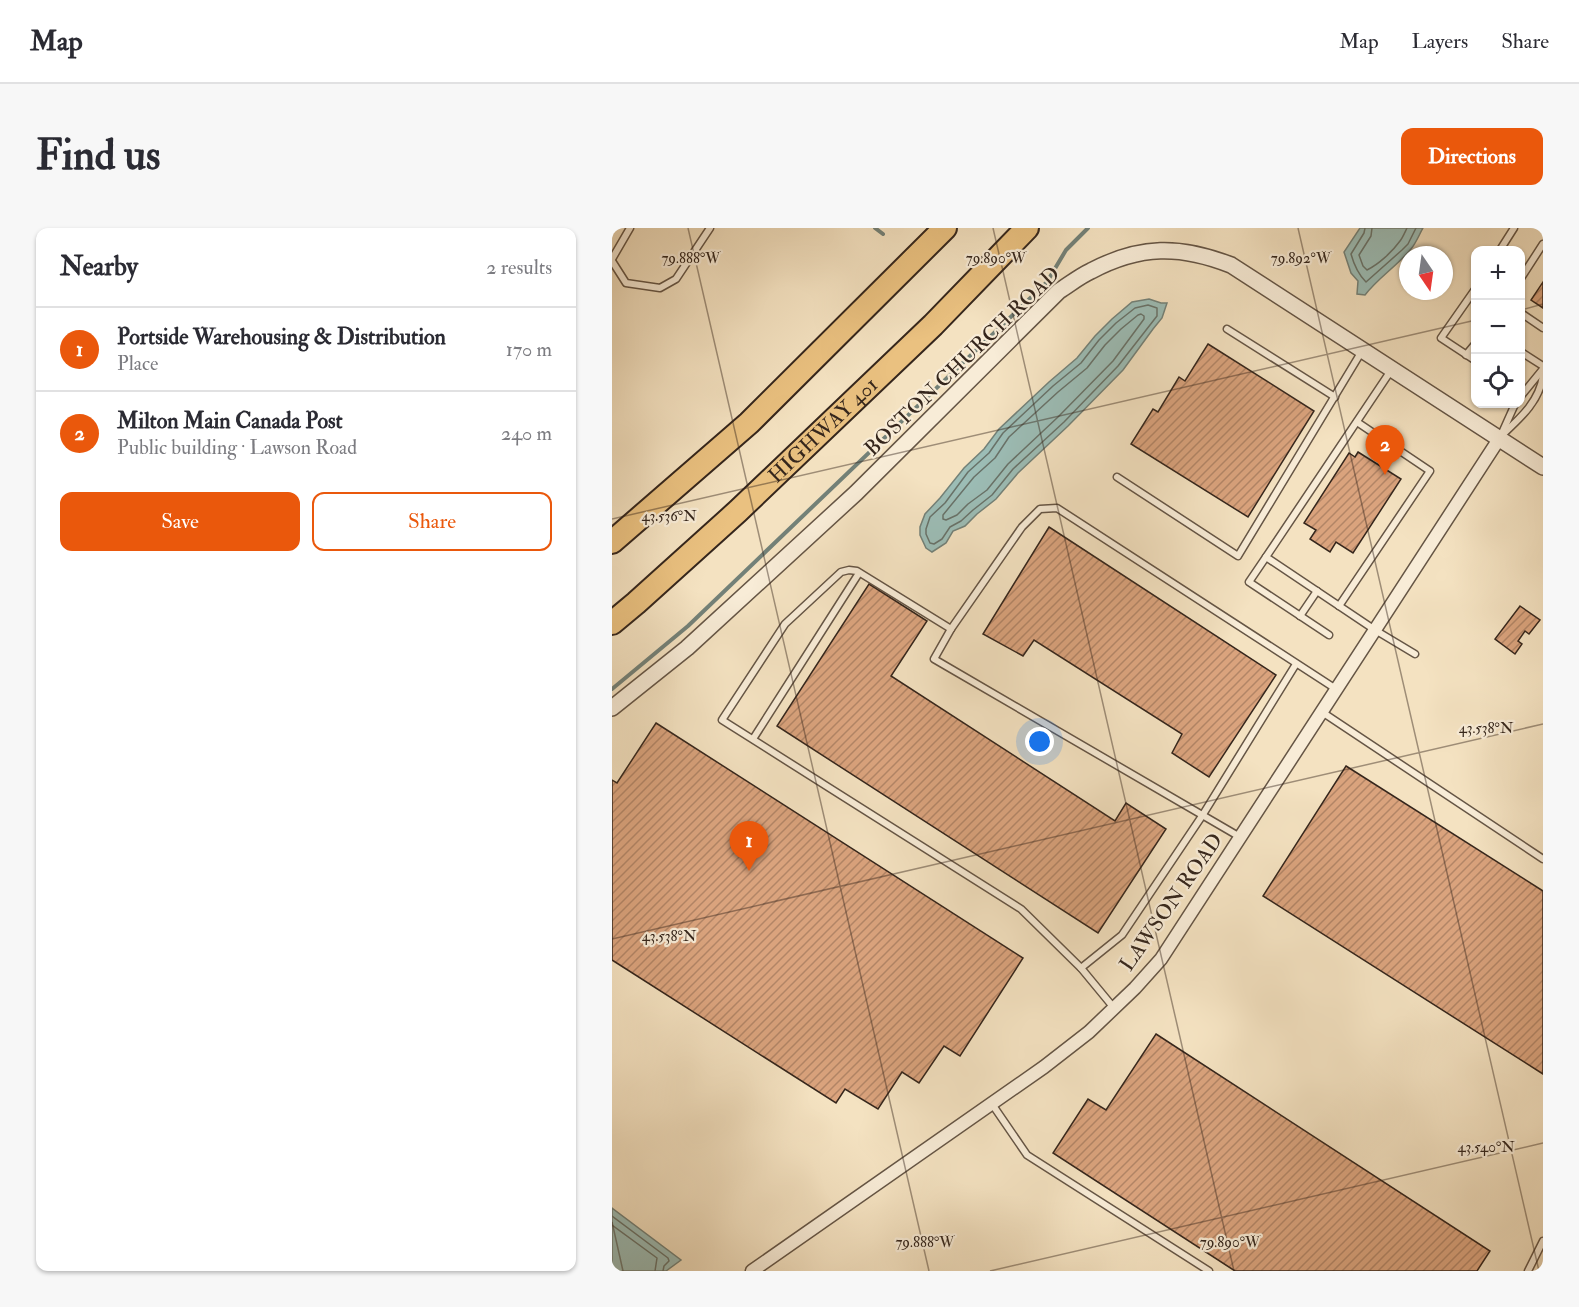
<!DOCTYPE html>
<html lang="en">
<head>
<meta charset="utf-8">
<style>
	body { margin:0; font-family:"IM FELL Double Pica",serif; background:#f7f7f7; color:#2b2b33 }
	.controls { position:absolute; right:18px; top:18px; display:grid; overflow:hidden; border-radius:12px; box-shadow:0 2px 4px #0004 }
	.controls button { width:54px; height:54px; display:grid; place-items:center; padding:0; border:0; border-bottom:2px solid #e1e1e2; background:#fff; color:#2b2b33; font:30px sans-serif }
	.compass { position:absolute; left:787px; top:18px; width:54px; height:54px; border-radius:50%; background:#fff; box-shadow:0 2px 4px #0004; rotate:167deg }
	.you { position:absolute; left:428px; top:514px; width:21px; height:21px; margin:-15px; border:4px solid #fff; border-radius:50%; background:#1a73e8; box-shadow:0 0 0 9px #1a73e833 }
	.badge { display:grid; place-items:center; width:39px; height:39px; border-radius:50%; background:#ea580c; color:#fff; font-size:20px; font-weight:700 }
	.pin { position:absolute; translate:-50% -50px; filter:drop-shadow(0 2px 3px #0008) }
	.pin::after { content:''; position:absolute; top:32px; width:21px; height:18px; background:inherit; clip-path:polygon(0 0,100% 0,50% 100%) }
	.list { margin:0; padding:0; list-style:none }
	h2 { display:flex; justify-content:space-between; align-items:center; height:78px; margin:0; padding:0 24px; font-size:26px }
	h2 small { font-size:20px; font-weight:400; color:#7c7c81 }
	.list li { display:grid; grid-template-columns:39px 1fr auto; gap:18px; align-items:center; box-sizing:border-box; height:84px; padding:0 24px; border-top:2px solid #e1e1e2 }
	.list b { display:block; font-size:22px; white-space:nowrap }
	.list p { margin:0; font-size:20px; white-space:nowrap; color:#7c7c81 }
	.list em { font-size:20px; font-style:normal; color:#7c7c81 }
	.actions { display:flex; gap:12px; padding:18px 24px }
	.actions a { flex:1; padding:14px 0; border:2px solid #ea580c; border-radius:12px; text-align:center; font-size:21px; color:#ea580c }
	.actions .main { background:#ea580c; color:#fff }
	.icon { flex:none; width:33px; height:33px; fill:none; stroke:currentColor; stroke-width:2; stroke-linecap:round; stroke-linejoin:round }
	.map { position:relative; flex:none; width:931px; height:1043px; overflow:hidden; border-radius:12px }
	header { display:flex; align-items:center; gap:36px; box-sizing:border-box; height:84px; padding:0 30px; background:#fff; border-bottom:2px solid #e1e1e2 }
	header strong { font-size:28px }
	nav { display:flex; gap:33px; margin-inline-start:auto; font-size:21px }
	.intro { display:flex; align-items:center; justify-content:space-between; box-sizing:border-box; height:144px; padding:0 36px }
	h1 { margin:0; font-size:42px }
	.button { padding:15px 27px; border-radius:12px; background:#ea580c; color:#fff; font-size:21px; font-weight:700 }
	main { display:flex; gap:36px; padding:0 36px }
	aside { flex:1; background:#fff; border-radius:12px; box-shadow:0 2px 4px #0004 }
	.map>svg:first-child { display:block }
	.water { fill:#9cbdb6; stroke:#738178; stroke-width:1.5 }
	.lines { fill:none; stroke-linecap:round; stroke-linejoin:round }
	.shore { stroke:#687269; stroke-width:1.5 }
	.stream { stroke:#738178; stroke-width:4 }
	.building { fill:url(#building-hatch); stroke:#35261c; stroke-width:1.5 }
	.service-casing { stroke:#655545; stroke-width:9 }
	.minor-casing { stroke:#655545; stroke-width:15 }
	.tertiary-casing { stroke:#655545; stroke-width:18 }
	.motorway-casing { stroke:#35261c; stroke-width:26 }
	.service { stroke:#f8ecd7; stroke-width:6 }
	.minor { stroke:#f8ecd7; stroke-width:12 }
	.tertiary { stroke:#f8ecd7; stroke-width:15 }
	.motorway { stroke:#eac180; stroke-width:22 }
	.ticks { fill:none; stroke:#35261c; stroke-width:1.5; stroke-opacity:0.45 }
	.labels { text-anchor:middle; stroke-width:4.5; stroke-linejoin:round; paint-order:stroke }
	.street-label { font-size:21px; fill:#35261c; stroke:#f8ecd7 }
	.ticks-label { font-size:15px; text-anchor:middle; fill:#35261c; stroke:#f8ecd7; stroke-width:4.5; stroke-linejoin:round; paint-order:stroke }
</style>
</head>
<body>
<header>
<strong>Map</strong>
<nav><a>Map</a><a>Layers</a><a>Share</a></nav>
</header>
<div class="intro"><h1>Find us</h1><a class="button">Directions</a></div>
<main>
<aside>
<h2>Nearby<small>2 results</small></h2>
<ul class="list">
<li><span class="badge">1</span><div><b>Portside Warehousing &amp; Distribution</b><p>Place</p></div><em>170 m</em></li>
<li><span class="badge">2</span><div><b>Milton Main Canada Post</b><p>Public building · Lawson Road</p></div><em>240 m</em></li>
</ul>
<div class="actions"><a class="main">Save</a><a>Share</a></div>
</aside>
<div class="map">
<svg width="931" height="1043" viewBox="0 0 931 1043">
	<defs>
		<pattern id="building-hatch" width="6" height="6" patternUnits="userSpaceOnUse" patternTransform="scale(1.5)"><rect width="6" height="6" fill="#daa37d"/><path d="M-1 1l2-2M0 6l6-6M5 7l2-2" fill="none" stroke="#b28566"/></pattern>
	</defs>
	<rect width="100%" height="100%" fill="#f4e2c1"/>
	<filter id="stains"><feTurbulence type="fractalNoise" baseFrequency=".00333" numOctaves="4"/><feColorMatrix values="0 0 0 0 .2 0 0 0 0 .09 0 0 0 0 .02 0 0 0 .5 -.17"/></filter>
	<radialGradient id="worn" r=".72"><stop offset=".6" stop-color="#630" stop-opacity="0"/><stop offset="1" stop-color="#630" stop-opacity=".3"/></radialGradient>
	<g class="water">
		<path d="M748,0H811C807,7 804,15 799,21C785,38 766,50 753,67L745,66L746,53L739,45L732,24Z"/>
		<path d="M537,71L549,75H555L550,90L541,101L511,142L456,198L406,245L384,271L365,286L353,298L341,303L334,315L320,324L314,320L308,307V299L313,286L328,270L352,240L372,221L387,201L437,154L465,130L483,108L500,91L520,74Z"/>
		<path d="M0,980L69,1032L54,1043H0Z"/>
	</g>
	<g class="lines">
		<g class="shore">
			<path d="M753,0L752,5L739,26C742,37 746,46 754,54L790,22L796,16L804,0"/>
			<path d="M760,0L759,8L747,27L751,38L755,42C767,36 780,24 788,13C791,9 793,4 795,0"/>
			<path d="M536,77L545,80V88L506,138L452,194L401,241L380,267L361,282L349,293L338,299L330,311L322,316L318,315L314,306V301L318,289L333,275L356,244L377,225L391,205L441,158L469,135L487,112L504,95L523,80Z"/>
			<path d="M529,86L532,88V91L501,133L446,189L396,236L375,262L356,276L345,287L334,292L331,291V287L362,249L383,230L397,209L446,164L475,140L493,117L509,101L526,87Z"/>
			<path d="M0,988L56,1030L57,1033L52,1038L51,1043"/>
			<path d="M0,997L45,1030L43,1043"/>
		</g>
		<g class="stream">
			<path d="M263,0L271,6"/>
			<path d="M0,461L76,398L408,80L435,54L454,22L476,0"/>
		</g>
	</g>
	<g class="building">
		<path d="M931,54V80L919,72Z"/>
		<path d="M596,116L702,183L636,289L519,216L541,181L546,184L567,149L573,153Z"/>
		<path d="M746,224L789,251L741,325L724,314L718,324L698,311L704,302L692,295L737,225L743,229Z"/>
		<path d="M437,299L664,447L597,549L560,525L570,506L422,412L411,428L371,406Z"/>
		<path d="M257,356L315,393L279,448L503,593L514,575L554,601L486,705L165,498Z"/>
		<path d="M908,378L928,392L917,406L913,403L906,413L910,416L903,426L883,411Z"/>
		<path d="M44,495L411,730L348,828L332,818L307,855L290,844L266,881L233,861L224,875L0,732V552L5,555Z"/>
		<path d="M734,538L931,663V846L651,668Z"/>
		<path d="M544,806L878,1023L865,1043H623L441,925L476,871L494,882Z"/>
	</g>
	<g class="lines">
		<g class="service-casing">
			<g id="service">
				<path d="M888,22L902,0"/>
				<path d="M0,31L18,0"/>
				<path d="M0,33L14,55L48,60L64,51L98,0"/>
				<path d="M909,50L931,16"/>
				<path d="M864,60L829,110L864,133"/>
				<path d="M909,85L931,100"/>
				<path d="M615,101L723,169"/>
				<path d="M909,124L931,138"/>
				<path d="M854,127L864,115"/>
				<path d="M780,141L654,329L763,402L803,426"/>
				<path d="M909,168L931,141"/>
				<path d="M890,205L903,176"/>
				<path d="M887,210C906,192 927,175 931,148"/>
				<path d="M505,249L626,328L750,123"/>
				<path d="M654,329L637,354L717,407"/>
				<path d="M727,378L818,243L745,194"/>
				<path d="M688,388L705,363"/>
				<path d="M339,401L322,431L628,609"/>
				<path d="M710,484L931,631"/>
				<path d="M141,511L247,345"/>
				<path d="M469,740L510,707L590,588L684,436"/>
				<path d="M502,780L469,740L409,681L110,492L173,396L229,344L237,342L245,343L339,401L410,299L428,281L445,280L724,461"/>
				<path d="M380,876L415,927L597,1043"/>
				<path d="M916,1043L931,1013"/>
			</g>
		</g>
		<g class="minor-casing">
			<path id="minor" d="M140,1043L432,839L477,804L523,760L549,731L887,211"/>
		</g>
		<g class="tertiary-casing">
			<path id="tertiary" d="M0,480L75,420L244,265L447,63C458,56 468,48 479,43C528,17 568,17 619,37L931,239"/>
		</g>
		<g class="motorway-casing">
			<g id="motorway">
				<path d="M0,314L137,195L333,0"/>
				<path id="s1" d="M0,395L24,375L126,283L321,97L415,0"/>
			</g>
		</g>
		<use href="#service" class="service"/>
		<use href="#minor" class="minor"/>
		<use href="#tertiary" class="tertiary"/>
		<use href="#motorway" class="motorway"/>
	</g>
	<path class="ticks" d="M76,0L317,1043M381,0L622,1043M686,0L927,1043M909,82L931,76M0,291L864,92M0,711L931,496M0,994L11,1043M378,1043L931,915"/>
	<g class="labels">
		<g class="street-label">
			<text transform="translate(350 133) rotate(-44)" y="7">BOSTON CHURCH ROAD</text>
			<text dy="7" stroke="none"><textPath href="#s1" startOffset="286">HIGHWAY 401</textPath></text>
			<text transform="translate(559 674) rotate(-55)" y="7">LAWSON ROAD</text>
		</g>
	</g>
	<g class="ticks-label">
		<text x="79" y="35">79.888°W</text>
		<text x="384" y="35">79.890°W</text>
		<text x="689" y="35">79.892°W</text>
		<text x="57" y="293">43.536°N</text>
		<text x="874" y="505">43.538°N</text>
		<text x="57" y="713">43.538°N</text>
		<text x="874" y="924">43.540°N</text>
		<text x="313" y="1019">79.888°W</text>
		<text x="618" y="1019">79.890°W</text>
	</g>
	<rect width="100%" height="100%" filter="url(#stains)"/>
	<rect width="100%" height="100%" fill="url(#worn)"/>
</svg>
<div class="controls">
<button>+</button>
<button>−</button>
<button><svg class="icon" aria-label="locate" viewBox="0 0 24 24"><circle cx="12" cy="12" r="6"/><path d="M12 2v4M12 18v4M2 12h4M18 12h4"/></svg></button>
</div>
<svg class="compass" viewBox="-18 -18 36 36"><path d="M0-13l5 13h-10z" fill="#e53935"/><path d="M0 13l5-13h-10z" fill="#7c7c81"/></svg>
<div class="you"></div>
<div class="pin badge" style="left:137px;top:643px">1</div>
<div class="pin badge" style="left:773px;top:247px">2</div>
</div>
</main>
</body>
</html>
